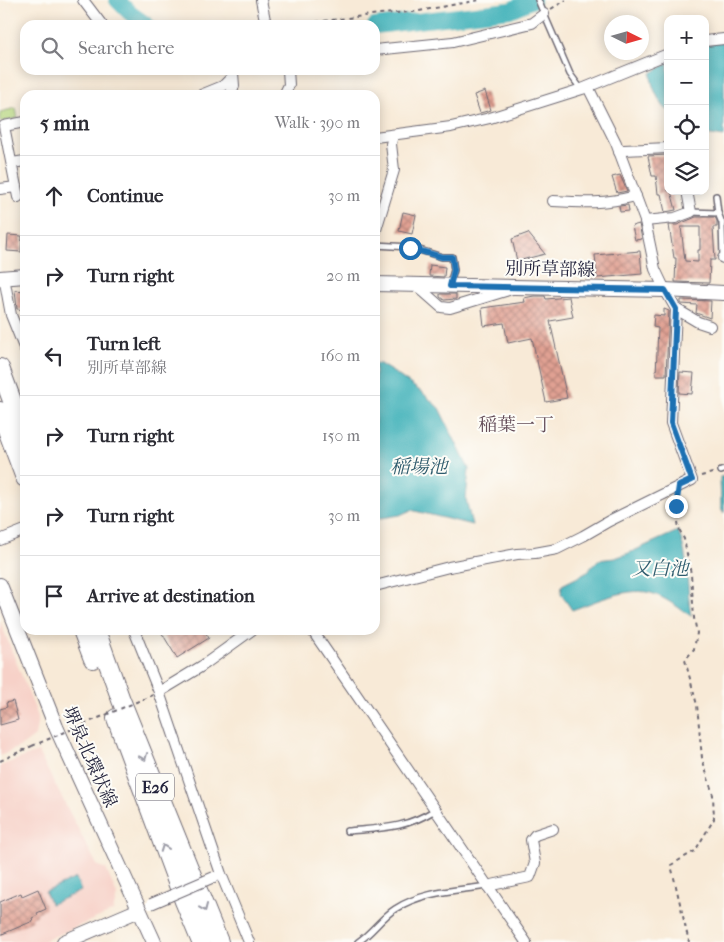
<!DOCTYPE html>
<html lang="en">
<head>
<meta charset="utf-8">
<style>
	body { margin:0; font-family:"IM FELL French Canon","Noto Serif JP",serif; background:#f7f7f7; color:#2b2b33 }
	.controls { position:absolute; right:15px; top:15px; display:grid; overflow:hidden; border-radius:10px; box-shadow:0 2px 12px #0003 }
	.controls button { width:45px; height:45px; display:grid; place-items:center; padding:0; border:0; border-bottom:1px solid #e1e1e2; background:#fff; color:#2b2b33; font:25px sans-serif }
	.compass { position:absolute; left:604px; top:15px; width:45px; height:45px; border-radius:50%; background:#fff; box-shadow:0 2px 12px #0003; rotate:95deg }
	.stop { position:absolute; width:15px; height:15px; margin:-11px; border:4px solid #1f6fb2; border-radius:50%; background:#fff }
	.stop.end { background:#1f6fb2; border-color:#fff; box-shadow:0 1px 5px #0008 }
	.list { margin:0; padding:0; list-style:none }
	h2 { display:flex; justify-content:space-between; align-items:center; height:65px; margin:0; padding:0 20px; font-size:21px }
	h2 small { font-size:16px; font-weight:400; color:#7c7c81 }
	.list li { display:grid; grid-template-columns:32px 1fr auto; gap:15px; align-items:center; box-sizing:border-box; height:80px; padding:0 20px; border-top:1px solid #e1e1e2 }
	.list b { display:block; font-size:19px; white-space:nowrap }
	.list p { margin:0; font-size:16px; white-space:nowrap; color:#7c7c81 }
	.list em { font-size:16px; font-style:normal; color:#7c7c81 }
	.icon { flex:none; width:28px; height:28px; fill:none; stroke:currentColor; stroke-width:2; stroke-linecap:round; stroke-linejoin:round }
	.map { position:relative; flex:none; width:724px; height:942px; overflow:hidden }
	.search { position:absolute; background:#fff; box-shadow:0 2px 12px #0003; left:20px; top:20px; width:360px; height:55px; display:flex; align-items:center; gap:12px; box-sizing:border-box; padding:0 18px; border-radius:15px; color:#7c7c81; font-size:19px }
	.panel { position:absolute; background:#fff; box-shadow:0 2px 12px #0003; left:20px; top:90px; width:360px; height:545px; border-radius:15px }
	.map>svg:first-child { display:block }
	.built { fill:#f7d1c8 }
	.grass { fill:url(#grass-tufts); stroke:#6b7b5b }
	.water { fill:#42b2ba; stroke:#326a7a }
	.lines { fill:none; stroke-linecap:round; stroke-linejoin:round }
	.river { stroke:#42b2ba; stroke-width:16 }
	.building { fill:url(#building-cross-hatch); fill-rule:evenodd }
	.lane-casing { stroke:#6d6872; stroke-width:8 }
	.street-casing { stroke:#6d6872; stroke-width:12 }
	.secondary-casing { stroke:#6d6872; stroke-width:16 }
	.highway-casing { stroke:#6d6872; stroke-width:20 }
	.path { stroke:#6d6872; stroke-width:2; stroke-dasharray:4 4; stroke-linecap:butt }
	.lane { stroke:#fff; stroke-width:5 }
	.street { stroke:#fff; stroke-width:10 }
	.secondary { stroke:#fff; stroke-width:14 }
	.highway { stroke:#fff; stroke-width:18 }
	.street-bridge-casing { stroke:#6d6872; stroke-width:12; stroke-linecap:butt }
	.path-bridge { stroke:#6d6872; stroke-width:2; stroke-dasharray:4 4; stroke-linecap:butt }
	.street-bridge { stroke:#fff; stroke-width:10 }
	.oneway { stroke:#9c9ca7 }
	.route { stroke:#1f6fb2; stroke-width:6 }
	.labels { text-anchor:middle; stroke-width:4; stroke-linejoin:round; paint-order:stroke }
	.shield { fill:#fdfcf7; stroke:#646373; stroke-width:1 }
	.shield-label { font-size:16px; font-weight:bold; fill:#22223b }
	.street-label { font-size:18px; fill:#22223b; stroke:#fdfcf7 }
	.neighbourhood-label { font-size:19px; fill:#654e5a; stroke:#fdfcf7 }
	.water-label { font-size:19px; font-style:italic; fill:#2f5c6e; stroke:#fdfcf7 }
</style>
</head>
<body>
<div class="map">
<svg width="724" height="942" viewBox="0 0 724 942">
	<defs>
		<pattern id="grass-tufts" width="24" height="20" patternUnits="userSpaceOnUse" patternTransform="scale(1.25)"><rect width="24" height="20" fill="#b4d47b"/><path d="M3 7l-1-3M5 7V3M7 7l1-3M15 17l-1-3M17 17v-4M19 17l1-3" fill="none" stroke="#9ab66b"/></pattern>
		<pattern id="building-cross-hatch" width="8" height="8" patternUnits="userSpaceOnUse" patternTransform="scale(1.25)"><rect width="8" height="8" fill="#e1a193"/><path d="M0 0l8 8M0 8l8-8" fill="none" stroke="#b68379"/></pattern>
	</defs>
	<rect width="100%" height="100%" fill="#fdfcf7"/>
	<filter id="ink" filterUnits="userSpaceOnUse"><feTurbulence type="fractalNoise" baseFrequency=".02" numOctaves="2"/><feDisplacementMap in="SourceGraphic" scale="10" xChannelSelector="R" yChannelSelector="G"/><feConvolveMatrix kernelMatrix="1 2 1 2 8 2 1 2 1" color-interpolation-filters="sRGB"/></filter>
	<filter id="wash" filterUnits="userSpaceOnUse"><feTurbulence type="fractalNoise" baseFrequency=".0096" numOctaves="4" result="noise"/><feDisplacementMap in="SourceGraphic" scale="20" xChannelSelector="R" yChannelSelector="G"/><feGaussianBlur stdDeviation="1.12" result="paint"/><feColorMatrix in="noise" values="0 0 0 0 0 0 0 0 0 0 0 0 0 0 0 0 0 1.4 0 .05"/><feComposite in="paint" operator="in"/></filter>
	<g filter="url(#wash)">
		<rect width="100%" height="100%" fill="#f8ead7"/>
		<g class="built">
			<path d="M0,621L38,717L35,736L23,745L0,756Z"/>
			<path d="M38,752L97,865L106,869L117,895L113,911L41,942H0V766Z"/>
		</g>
		<path class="grass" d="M16,108L18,118L0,122V112Z"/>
		<g class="water">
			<path d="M724,41V137L705,134V45Z"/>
			<path d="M668,63V111C659,103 650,84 651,73Z"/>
			<path d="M375,363L380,364L396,374L423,393L439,408L469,469L466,499L472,525L411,510L400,515L375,519Z"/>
			<path d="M724,476V513L721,508L720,477Z"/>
			<path d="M678,531C690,557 686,588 691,616C679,608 667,599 654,594C630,585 595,602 572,610L561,594L562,585L586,573L598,560L615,558L629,553Z"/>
			<path d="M76,878L81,891L51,904L45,892Z"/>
		</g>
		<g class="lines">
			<g class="river">
				<path d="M117,0L130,13L147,25"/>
				<path d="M375,26L510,10L533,0"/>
			</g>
		</g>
		<g id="blocks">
			<g class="building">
				<path d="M485,91L491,110L480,113L474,95Z"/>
				<path d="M668,155V191H671L676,210L665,212L661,194H658L656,176H652L648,156Z"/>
				<path d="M620,175L627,191L617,193L612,177Z"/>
				<path d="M628,205L629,211L620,212L619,206Z"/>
				<path d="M403,212L416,215L412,234L399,231Z"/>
				<path d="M696,217H715L717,221V227H713L715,260H710L709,283L675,282L676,258H674L669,225H677ZM681,227H700V250H698V262L685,261Z"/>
				<path d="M639,224L642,239L635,240L632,226Z"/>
				<path d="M528,233L545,254L517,261L512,239Z"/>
				<path d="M8,235L22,236L21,252L7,251Z"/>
				<path d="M640,251L642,274L597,278L595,255Z"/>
				<path d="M430,265L445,267L444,277L429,276Z"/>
				<path d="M15,290L25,291V310L17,309Z"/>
				<path d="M440,294H456V299L444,300L440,297Z"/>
				<path d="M534,296H545L546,299L569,297L573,317L550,321L567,398L546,402L532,338L508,343L504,323L484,326L482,308L525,302L524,298Z"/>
				<path d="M681,300L711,301L710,318L696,313L697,305L681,304Z"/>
				<path d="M664,309L669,311L666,375H656L658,328L653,327L654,315L664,316Z"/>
				<path d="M680,372L694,373L692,394L679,393Z"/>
				<path d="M160,630H204L209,638L177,658Z"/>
				<path d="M13,701L18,720L0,725V709L7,707L6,703Z"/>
				<path d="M38,889L46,909L37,913L38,915L32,918L33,921L0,935V902L21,893L22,896Z"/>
			</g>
		</g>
	</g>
	<g filter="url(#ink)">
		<use href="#blocks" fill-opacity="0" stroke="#6d6872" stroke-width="1"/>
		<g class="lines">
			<g class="lane-casing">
				<g id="lane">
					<path d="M538,0L570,74L581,89"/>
					<path d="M716,196L718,213L722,223L723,258"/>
					<path d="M691,212L718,213"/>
					<path d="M375,245L410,247L442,257H452L454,270L450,284"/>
					<path d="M721,471L724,470"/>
					<path d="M347,831C381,828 405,829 435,810"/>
					<path d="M358,942C372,933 381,918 395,909C423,891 456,891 487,886"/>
				</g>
			</g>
			<g class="street-casing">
				<g id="street">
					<path d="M83,0L102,25"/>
					<path d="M261,0L266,25"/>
					<path d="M705,41L724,39"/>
					<path d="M375,50L453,42L532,23L544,14"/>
					<path d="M588,87L616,143L645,221L655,269L665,290L676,309L698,322L710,326"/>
					<path d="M201,95L223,86L233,76"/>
					<path d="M230,95L234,86L233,73"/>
					<path d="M284,95L289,85L288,70"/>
					<path d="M375,137L451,127L490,118L582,89L668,54"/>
					<path d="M619,152L624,150L668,148"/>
					<path d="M12,163L25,161"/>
					<path d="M0,189L16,187"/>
					<path d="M18,197L4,126L25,122"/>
					<path d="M553,201C585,203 604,204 636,196"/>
					<path d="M645,221L675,218L691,212L687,191"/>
					<path d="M375,233L394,170L391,144L393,135"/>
					<path d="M723,258H724"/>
					<path d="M4,277L11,315L25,350"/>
					<path d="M416,285L441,307L450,308L512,289"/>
					<path d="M0,540L25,530"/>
					<path d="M375,586L449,567L517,554L535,553L557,549L583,536L609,521L692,480L671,423L676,309"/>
					<path d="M134,630L159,692L221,874L249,942"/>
					<path d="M312,630L526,942"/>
					<path d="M159,692L202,666L252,630"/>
					<path d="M487,886L530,877L535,863L531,840L535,835L553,829"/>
				</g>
			</g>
			<g class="secondary-casing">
				<g id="secondary">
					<path d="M0,278L25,276"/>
					<path d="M375,284L665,290L724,293"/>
					<path d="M0,585L56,727L154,942"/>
					<path d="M64,942L139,910"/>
				</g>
			</g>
			<g class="highway-casing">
				<g id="highway">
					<path d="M0,368L25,436"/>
					<path d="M0,411L25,478"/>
					<path d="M82,630L93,659"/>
					<path d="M96,630L121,700L219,942"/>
					<path d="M116,718L184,901L201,942"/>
				</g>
			</g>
			<g class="path">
				<path d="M551,9L566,0"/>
				<path d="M292,25L379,14L413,12L480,0"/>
				<path d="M701,476L716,472"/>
				<path d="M677,498L676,506L679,529L684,539L691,574L694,618L697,633L694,649L685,660L697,705L702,758L713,795L714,819L695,851L671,865L689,942"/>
				<path d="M0,761L32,746"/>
			</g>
			<use href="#lane" class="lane"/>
			<use href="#street" class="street"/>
			<use href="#secondary" class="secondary"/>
			<use href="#highway" class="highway"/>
			<g class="street-bridge-casing">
				<path id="street-bridge" d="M151,904L214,877"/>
			</g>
			<path class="path-bridge" d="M32,746L153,695"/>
			<use href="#street-bridge" class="street-bridge"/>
		</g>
		<defs><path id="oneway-chevron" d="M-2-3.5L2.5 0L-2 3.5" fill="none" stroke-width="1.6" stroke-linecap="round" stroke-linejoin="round" transform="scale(1.25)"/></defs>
		<g class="oneway">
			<use href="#oneway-chevron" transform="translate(144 757) rotate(68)"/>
			<use href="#oneway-chevron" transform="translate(164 848) rotate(-110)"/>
			<use href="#oneway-chevron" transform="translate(204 908) rotate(67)"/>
		</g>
	</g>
	<g class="lines" filter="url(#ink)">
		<path class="route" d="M410,248L442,257H452L454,270L450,286L665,290L676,309L671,423L692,480L679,486L676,506"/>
	</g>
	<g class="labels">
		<rect class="shield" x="136" y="773.5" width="38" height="27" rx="4"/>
		<g class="shield-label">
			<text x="155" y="793">E26</text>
		</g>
		<g class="street-label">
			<text transform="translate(550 269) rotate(1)" y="6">別所草部線</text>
			<text transform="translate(90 757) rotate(66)" y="6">堺泉北環状線</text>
		</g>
		<g class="neighbourhood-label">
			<text x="516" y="431">稲葉一丁</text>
		</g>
		<g class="water-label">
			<text x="419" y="473">稲場池</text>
			<text x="660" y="575">又白池</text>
		</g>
	</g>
</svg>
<div class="controls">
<button>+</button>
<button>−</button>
<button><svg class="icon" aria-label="locate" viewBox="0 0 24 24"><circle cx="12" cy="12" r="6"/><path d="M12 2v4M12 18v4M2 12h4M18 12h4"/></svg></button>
<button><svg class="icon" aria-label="layers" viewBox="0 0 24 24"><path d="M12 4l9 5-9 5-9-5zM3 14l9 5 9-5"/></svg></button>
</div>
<svg class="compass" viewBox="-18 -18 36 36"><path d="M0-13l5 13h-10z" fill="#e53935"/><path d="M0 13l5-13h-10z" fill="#7c7c81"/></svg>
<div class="stop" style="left:410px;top:248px"></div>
<div class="stop end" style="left:676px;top:506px"></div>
<div class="search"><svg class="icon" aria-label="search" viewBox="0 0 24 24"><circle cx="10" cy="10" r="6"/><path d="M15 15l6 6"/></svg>Search here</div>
<section class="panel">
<h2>5 min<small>Walk · 390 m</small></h2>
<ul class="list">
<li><svg class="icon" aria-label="ahead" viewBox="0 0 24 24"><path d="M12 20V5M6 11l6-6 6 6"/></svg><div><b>Continue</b></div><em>30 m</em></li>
<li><svg class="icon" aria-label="right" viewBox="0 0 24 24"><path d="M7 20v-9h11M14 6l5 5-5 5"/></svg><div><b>Turn right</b></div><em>20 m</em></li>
<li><svg class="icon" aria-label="left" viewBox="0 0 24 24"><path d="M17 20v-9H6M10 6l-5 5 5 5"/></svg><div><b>Turn left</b><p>別所草部線</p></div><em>160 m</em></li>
<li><svg class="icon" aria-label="right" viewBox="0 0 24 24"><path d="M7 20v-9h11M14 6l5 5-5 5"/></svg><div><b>Turn right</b></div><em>150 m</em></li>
<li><svg class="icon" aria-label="right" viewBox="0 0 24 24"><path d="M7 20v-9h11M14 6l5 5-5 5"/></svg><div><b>Turn right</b></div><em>30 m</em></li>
<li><svg class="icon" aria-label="arrive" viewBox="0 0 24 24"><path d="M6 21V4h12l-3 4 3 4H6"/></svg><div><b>Arrive at destination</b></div></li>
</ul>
</section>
</div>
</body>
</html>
